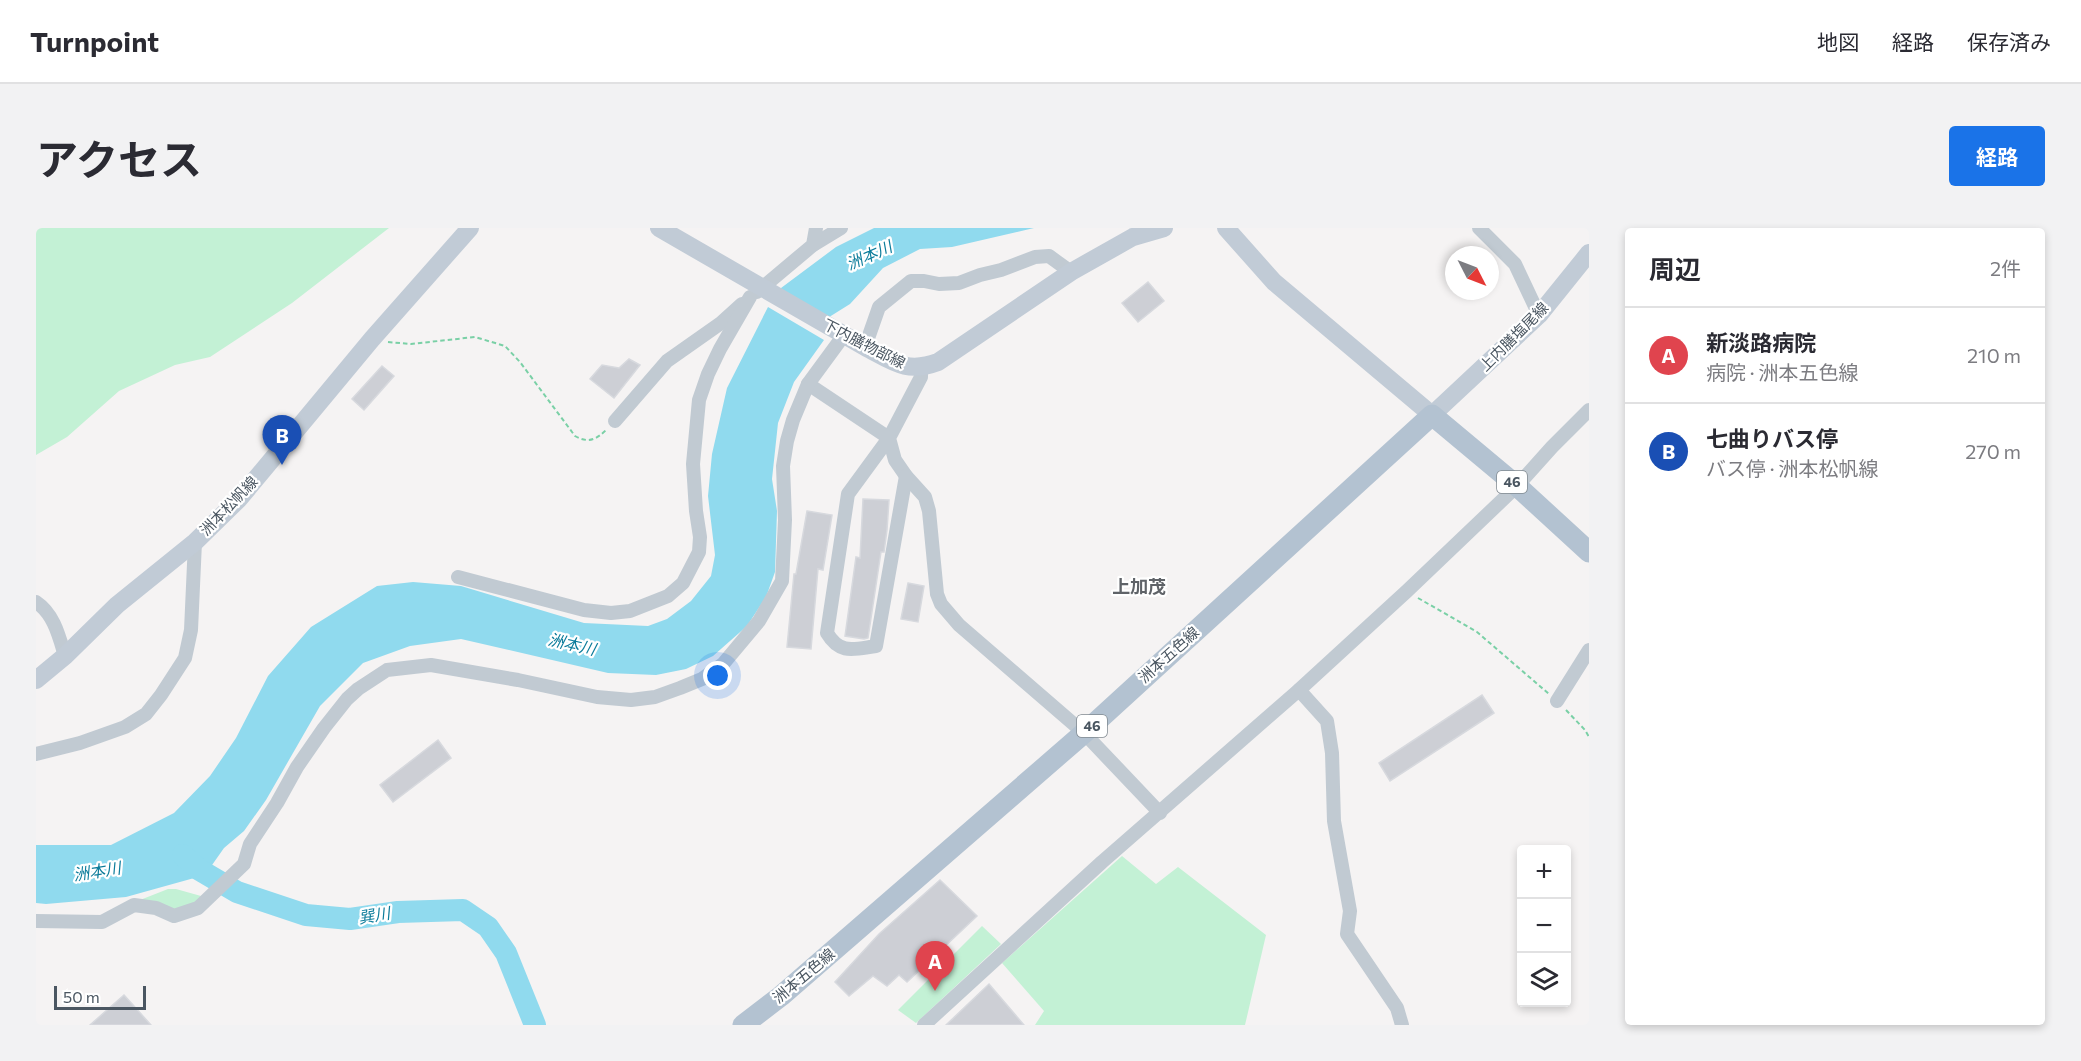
<!DOCTYPE html>
<html lang="ja">
<head>
<meta charset="utf-8">
<style>
	body { margin:0; font-family:Commissioner,"Noto Sans JP",sans-serif; background:#f2f2f3; color:#2b2b33 }
	.controls { position:absolute; right:18px; bottom:18px; display:grid; overflow:hidden; border-radius:6px; box-shadow:0 3px 9px #0003 }
	.controls button { width:54px; height:54px; display:grid; place-items:center; padding:0; border:0; border-bottom:2px solid #e1e1e2; background:#fff; color:#2b2b33; font:30px sans-serif }
	.compass { position:absolute; left:1409px; top:18px; width:54px; height:54px; border-radius:50%; background:#fff; box-shadow:0 3px 9px #0003; rotate:132deg }
	.scale { position:absolute; left:18px; bottom:15px; width:92px; box-sizing:border-box; padding-left:6px; border:3px solid #4a5661; border-top:0; font-size:16px; line-height:21px; white-space:nowrap; color:#4a5661; -webkit-text-stroke:4px #fff; paint-order:stroke }
	.you { position:absolute; left:682px; top:448px; width:21px; height:21px; margin:-15px; border:4px solid #fff; border-radius:50%; background:#1a73e8; box-shadow:0 0 0 9px #1a73e833 }
	.badge { display:grid; place-items:center; width:39px; height:39px; border-radius:50%; background:#1a73e8; color:#fff; font-size:20px; font-weight:700 }
	.pin { position:absolute; translate:-50% -50px; filter:drop-shadow(0 2px 3px #0008) }
	.pin::after { content:''; position:absolute; top:32px; width:21px; height:18px; background:inherit; clip-path:polygon(0 0,100% 0,50% 100%) }
	.list { margin:0; padding:0; list-style:none }
	h2 { display:flex; justify-content:space-between; align-items:center; height:78px; margin:0; padding:0 24px; font-size:26px }
	h2 small { font-size:20px; font-weight:400; color:#7c7c81 }
	.list li { display:grid; grid-template-columns:39px 1fr auto; gap:18px; align-items:center; box-sizing:border-box; height:96px; padding:0 24px; border-top:2px solid #e1e1e2 }
	.list b { display:block; font-size:22px; white-space:nowrap }
	.list p { margin:0; font-size:20px; white-space:nowrap; color:#7c7c81 }
	.list em { font-size:20px; font-style:normal; color:#7c7c81 }
	.icon { flex:none; width:33px; height:33px; fill:none; stroke:currentColor; stroke-width:2; stroke-linecap:round; stroke-linejoin:round }
	.map { position:relative; flex:none; width:1553px; height:797px; overflow:hidden; border-radius:6px }
	header { display:flex; align-items:center; gap:36px; box-sizing:border-box; height:84px; padding:0 30px; background:#fff; border-bottom:2px solid #e1e1e2 }
	header strong { font-size:28px }
	nav { display:flex; gap:33px; margin-inline-start:auto; font-size:21px }
	.intro { display:flex; align-items:center; justify-content:space-between; box-sizing:border-box; height:144px; padding:0 36px }
	h1 { margin:0; font-size:42px }
	.button { padding:15px 27px; border-radius:6px; background:#1a73e8; color:#fff; font-size:21px; font-weight:700 }
	main { display:flex; gap:36px; padding:0 36px }
	aside { flex:1; background:#fff; border-radius:6px; box-shadow:0 3px 9px #0003 }
	.map>svg:first-child { display:block }
	.green { fill:#c3f1d5 }
	.water { fill:#90daee }
	.lines { fill:none; stroke-linecap:round; stroke-linejoin:round }
	.river { stroke:#90daee; stroke-width:22 }
	.building { fill:#cdcfd5; stroke:#d7d9de; stroke-width:1.5 }
	.path { stroke:#7ad0a6; stroke-width:2; stroke-dasharray:4.5 3; stroke-linecap:butt }
	.street { stroke:#c1cad2; stroke-width:14 }
	.secondary { stroke:#c1cbd6; stroke-width:18 }
	.primary { stroke:#b3c2d1; stroke-width:21 }
	.labels { text-anchor:middle; stroke-width:4.5; stroke-linejoin:round; paint-order:stroke }
	.shield { fill:#fff; stroke:#808990; stroke-width:1.5 }
	.shield-label { font-size:14px; font-weight:bold; fill:#4a5661 }
	.street-label { font-size:15px; fill:#4a5661; stroke:#fff }
	.water-label { font-size:16px; font-style:italic; fill:#0c7c9b; stroke:#fff }
	.quarter-label { font-size:18px; font-weight:bold; fill:#5f6368; stroke:#fff }
</style>
</head>
<body>
<header>
<strong>Turnpoint</strong>
<nav><a>地図</a><a>経路</a><a>保存済み</a></nav>
</header>
<div class="intro"><h1>アクセス</h1><a class="button">経路</a></div>
<main>
<div class="map">
<svg width="1553" height="797" viewBox="0 0 1553 797">
	<rect width="100%" height="100%" fill="#f5f3f3"/>
	<g class="green">
		<path d="M0,0H353L256,75L174,129L139,137L83,163L31,209L0,227Z"/>
		<path d="M1086,628L1120,656L1142,639L1230,707L1209,797H999L1008,783L966,735Z"/>
		<path d="M132,661H140L165,668L162,673L139,682L104,672Z"/>
		<path d="M946,698L965,716L880,795L862,782Z"/>
	</g>
	<g class="water">
		<path d="M838,0H998L916,19L884,21L847,40L814,76L790,91L741,63L800,19Z"/>
		<path d="M732,79L788,112L758,154L742,195L736,251L741,283L739,344L730,369L711,398L677,428L650,441L620,447L572,445L425,411L374,418L327,435L284,478L230,572L208,603L188,620L169,647L90,669L10,676L0,675V617H75L138,585L174,548L200,510L232,448L275,399L341,358L377,354L425,358L548,395L612,398L631,391L655,373L675,348L679,327L672,268L676,226L691,160Z"/>
	</g>
	<g class="lines">
		<path class="river" d="M147,627L162,641L201,664L270,687L314,691L362,684L427,682L452,699L470,725L499,797"/>
	</g>
	<g class="building">
		<path d="M1112,54L1128,73L1102,94L1086,75Z"/>
		<path d="M593,131L604,137L578,170L554,151L566,137L583,140Z"/>
		<path d="M346,138L358,148L328,182L316,171Z"/>
		<path d="M827,271L853,272L851,302L848,324H845L832,410L828,411L809,408L820,329L824,330Z"/>
		<path d="M771,283L796,287L787,342L782,341L775,421L751,419L758,346H760Z"/>
		<path d="M872,355L888,358L882,394L865,391Z"/>
		<path d="M1446,467L1458,485L1354,553L1343,535Z"/>
		<path d="M402,512L415,530L357,574L344,557Z"/>
		<path d="M904,652L941,688L871,754L863,747L851,758L837,748L813,768L799,754L843,706Z"/>
		<path d="M953,756L988,797H910Z"/>
		<path d="M88,767L115,797H54Z"/>
	</g>
	<g class="lines">
		<g class="path">
			<path d="M352,114L375,116L439,109L469,118L484,134L539,208C553,216 561,211 571,201"/>
			<path d="M1382,370L1441,404L1513,466"/>
			<path d="M1530,482L1549,502L1553,509"/>
		</g>
		<g class="street">
			<path d="M1443,0L1479,36L1503,87"/>
			<path d="M777,17L805,0"/>
			<path d="M721,64L777,17L780,0"/>
			<path d="M829,119L843,79L875,53H888L903,56L923,55L944,47L965,42L999,29L1013,28L1035,44"/>
			<path d="M885,140V149L853,210L859,232L870,248L889,269L893,283L901,366L905,376L923,397L1048,505L1124,585"/>
			<path d="M772,156L853,210L812,266L791,405C804,427 818,421 840,418L870,248"/>
			<path d="M579,193L631,133L685,95L706,76"/>
			<path d="M422,349L548,382L575,385L594,383L632,368L647,355L663,324L664,309L660,283L657,236L663,172L672,146L684,121L714,69"/>
			<path d="M0,374C18,386 23,408 29,428"/>
			<path d="M1263,462L1291,493L1296,525L1298,593L1314,683L1311,706L1361,780L1366,797"/>
			<path d="M1521,473L1553,422"/>
			<path d="M0,526L44,515L89,499L110,486L125,467L149,430L155,402L159,314"/>
			<path d="M0,693L66,694L98,677L120,680L138,688L162,680L208,636L214,616L241,575L261,539L288,500L311,471L322,461L351,442L395,437L482,452L561,469L595,472L619,469L644,460L666,451L687,436L723,393L746,353L749,292L747,238L751,213L757,192L772,156L808,107"/>
			<path d="M888,797L1066,634L1263,462L1371,363L1481,258L1516,219L1553,182"/>
		</g>
		<g class="secondary">
			<path d="M623,0L829,119C856,133 870,146 902,134L1035,44L1097,9L1128,0"/>
			<path d="M1190,0L1238,54L1396,187L1503,87L1553,25"/>
			<path d="M0,452L29,428L81,377L159,314L203,271L336,111L434,0"/>
		</g>
		<path class="primary" d="M707,797L745,768L1048,505L1396,187L1481,258L1553,324"/>
	</g>
	<g class="labels">
		<g class="shield">
			<rect x="1461" y="243" width="30" height="22" rx="4.5"/>
			<rect x="1041" y="487" width="30" height="22" rx="4.5"/>
		</g>
		<g class="shield-label">
			<text x="1476" y="259">46</text>
			<text x="1056" y="503">46</text>
		</g>
		<g class="street-label">
			<text transform="translate(1478 109) rotate(-45)" y="5">上内膳塩尾線</text>
			<text transform="translate(828 116) rotate(27)" y="5">下内膳物部線</text>
			<text transform="translate(193 278) rotate(-46)" y="5">洲本松帆線</text>
			<text transform="translate(1133 427) rotate(-42)" y="5">洲本五色線</text>
			<text transform="translate(768 748) rotate(-40)" y="5">洲本五色線</text>
		</g>
		<g class="water-label">
			<text transform="translate(833 27) rotate(-24)" y="6">洲本川</text>
			<text transform="translate(536 416) rotate(13)" y="6">洲本川</text>
			<text transform="translate(61 643) rotate(-9)" y="6">洲本川</text>
			<text transform="translate(338 687) rotate(-9)" y="6">巽川</text>
		</g>
		<g class="quarter-label">
			<text x="1103" y="365">上加茂</text>
		</g>
	</g>
</svg>
<div class="controls">
<button>+</button>
<button>−</button>
<button><svg class="icon" aria-label="layers" viewBox="0 0 24 24"><path d="M12 4l9 5-9 5-9-5zM3 14l9 5 9-5"/></svg></button>
</div>
<svg class="compass" viewBox="-18 -18 36 36"><path d="M0-13l5 13h-10z" fill="#e53935"/><path d="M0 13l5-13h-10z" fill="#7c7c81"/></svg>
<div class="scale">50 m</div>
<div class="you"></div>
<div class="pin badge" style="left:899px;top:763px;background:#e0444e">A</div>
<div class="pin badge" style="left:246px;top:237px;background:#1a4fb4">B</div>
</div>
<aside>
<h2>周辺<small>2件</small></h2>
<ul class="list">
<li><span class="badge" style="background:#e0444e">A</span><div><b>新淡路病院</b><p>病院 · 洲本五色線</p></div><em>210 m</em></li>
<li><span class="badge" style="background:#1a4fb4">B</span><div><b>七曲りバス停</b><p>バス停 · 洲本松帆線</p></div><em>270 m</em></li>
</ul>
</aside>
</main>
</body>
</html>
